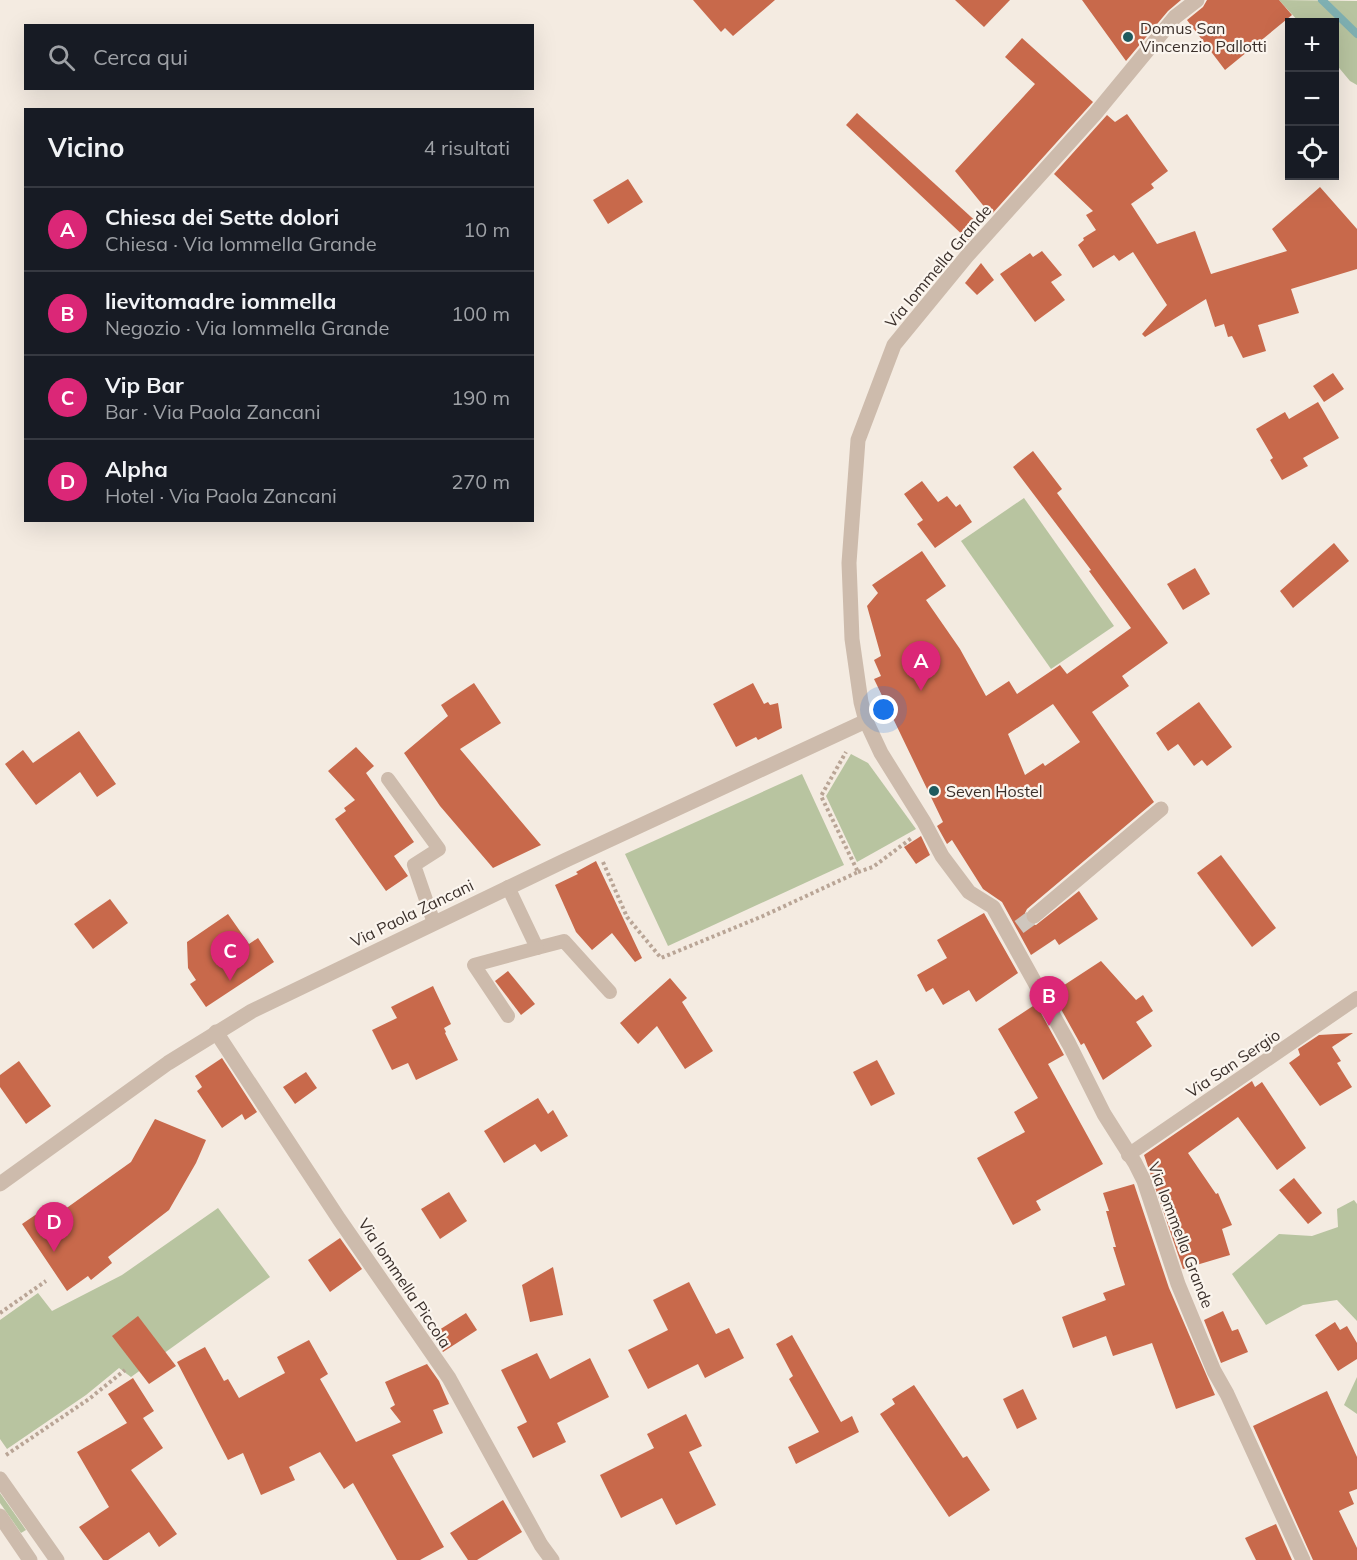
<!DOCTYPE html>
<html lang="it">
<head>
<meta charset="utf-8">
<style>
	body { margin:0; font-family:Mulish,sans-serif; background:#242831; color:#f1f3f6 }
	.controls { position:absolute; right:18px; top:18px; display:grid; overflow:hidden; border-radius:0px; box-shadow:0 6px 24px #0002 }
	.controls button { width:54px; height:54px; display:grid; place-items:center; padding:0; border:0; border-bottom:2px solid #363941; background:#171b24; color:#f1f3f6; font:30px sans-serif }
	.you { position:absolute; left:884px; top:710px; width:21px; height:21px; margin:-15px; border:4px solid #fff; border-radius:50%; background:#1a73e8; box-shadow:0 0 0 9px #1a73e833 }
	.badge { display:grid; place-items:center; width:39px; height:39px; border-radius:50%; background:#db2777; color:#fff; font-size:20px; font-weight:700 }
	.pin { position:absolute; translate:-50% -50px; filter:drop-shadow(0 2px 3px #0008) }
	.pin::after { content:''; position:absolute; top:32px; width:21px; height:18px; background:inherit; clip-path:polygon(0 0,100% 0,50% 100%) }
	.list { margin:0; padding:0; list-style:none }
	h2 { display:flex; justify-content:space-between; align-items:center; height:78px; margin:0; padding:0 24px; font-size:26px }
	h2 small { font-size:20px; font-weight:400; color:#9ea1a6 }
	.list li { display:grid; grid-template-columns:39px 1fr auto; gap:18px; align-items:center; box-sizing:border-box; height:84px; padding:0 24px; border-top:2px solid #363941 }
	.list b { display:block; font-size:22px; white-space:nowrap }
	.list p { margin:0; font-size:20px; white-space:nowrap; color:#9ea1a6 }
	.list em { font-size:20px; font-style:normal; color:#9ea1a6 }
	.icon { flex:none; width:33px; height:33px; fill:none; stroke:currentColor; stroke-width:2; stroke-linecap:round; stroke-linejoin:round }
	.map { position:relative; flex:none; width:1357px; height:1560px; overflow:hidden }
	.search { position:absolute; background:#171b24; box-shadow:0 6px 24px #0002; left:24px; top:24px; width:510px; height:66px; display:flex; align-items:center; gap:15px; box-sizing:border-box; padding:0 21px; border-radius:0px; color:#9ea1a6; font-size:22px }
	.panel { position:absolute; background:#171b24; box-shadow:0 6px 24px #0002; left:24px; top:108px; width:510px; height:414px; border-radius:0px }
	.map>svg:first-child { display:block }
	.green { fill:#b8c4a0 }
	.lines { fill:none; stroke-linecap:round; stroke-linejoin:round }
	.stream { stroke:#7fb0b2; stroke-width:8 }
	.building { fill:#c8694b; fill-rule:evenodd }
	.street-tunnel { stroke:#cfc6bd; stroke-width:15; stroke-dasharray:15 8; stroke-linecap:butt }
	.path { stroke:#b9a596; stroke-width:4; stroke-dasharray:3 3; stroke-linecap:butt }
	.lane { stroke:#cdbbac; stroke-width:14 }
	.street { stroke:#cdbbac; stroke-width:15 }
	.poi-dot { fill:#1f5a5e; stroke:#fbf5ee; stroke-width:2 }
	.labels { text-anchor:middle; stroke-width:4.5; stroke-linejoin:round; paint-order:stroke }
	.poi-label { font-size:16px; fill:#3b302b; stroke:#fbf5ee; text-anchor:start }
	.street-label { font-size:16px; fill:#3b302b; stroke:#fbf5ee }
</style>
</head>
<body>
<div class="map">
<svg width="1357" height="1560" viewBox="0 0 1357 1560">
	<rect width="100%" height="100%" fill="#f4ebe1"/>
	<g class="green">
		<path d="M1279,0L1357,1V85L1350,81L1335,63L1334,22H1299Z"/>
		<path d="M1024,498L1114,626L1051,669L961,541Z"/>
		<path d="M851,754L868,763L916,829L857,862L826,796Z"/>
		<path d="M802,774L844,865L668,946L625,854Z"/>
		<path d="M1354,1200L1357,1204V1321L1337,1300L1303,1305L1266,1325L1232,1274L1279,1234L1312,1236L1338,1227L1337,1209Z"/>
		<path d="M218,1208L270,1277L131,1377L119,1368L86,1395L7,1449L0,1439V1320L38,1293L52,1311L122,1275Z"/>
		<path d="M1357,1377V1414L1344,1405Z"/>
		<path d="M0,1493L26,1530L21,1533L0,1503Z"/>
	</g>
	<g class="lines">
		<path class="stream" d="M1322,0L1357,34"/>
	</g>
	<g class="building">
		<path d="M693,0H775L733,36L725,28L721,32Z"/>
		<path d="M955,0H1010L984,27Z"/>
		<path d="M1082,0H1181L1168,11L1126,61Z"/>
		<path d="M1207,0H1279L1292,15L1225,70L1187,20L1203,7Z"/>
		<path d="M1022,38L1093,102L991,215L955,171L1035,84L1005,57Z"/>
		<path d="M857,113L981,226L968,240L846,125Z"/>
		<path d="M1127,114L1168,171L1151,184L1154,188L1131,204L1157,244L1195,231L1211,274L1287,251L1272,229L1320,187L1357,229V269L1291,289L1299,313L1258,325L1266,351L1243,358L1232,336L1228,337L1224,324L1215,327L1206,299L1145,337L1142,334L1167,305L1133,252L1119,261L1114,255L1093,268L1078,245L1084,240L1083,238L1096,230L1086,215L1093,211L1054,174L1107,115L1115,122Z"/>
		<path d="M628,179L643,202L608,224L593,200Z"/>
		<path d="M1042,251L1062,275L1051,282L1065,300L1035,322L1000,274L1030,253L1033,257Z"/>
		<path d="M981,263L994,280L977,295L965,283Z"/>
		<path d="M1333,373L1344,389L1324,402L1313,386Z"/>
		<path d="M1318,402L1339,438L1303,458L1308,466L1282,480L1270,460L1273,458L1256,429L1285,412L1289,419Z"/>
		<path d="M1033,451L1062,489L1057,493L1168,643L1122,676L1129,686L1092,712L1154,802L1027,909L1025,913L1026,922L1030,925H1036L1079,891L1098,919L1059,945L1055,939L1031,955L1002,902L983,889L952,840L947,844L937,826L943,822L874,679L881,676L874,660L881,656L867,606L878,593L872,585L922,551L946,586L926,600L960,649L986,696L1009,681L1017,694L1060,665L1067,674L1131,628L1089,571L1091,570L1013,467ZM1053,704L1080,742L1045,766L1043,763L1025,775L1008,734Z"/>
		<path d="M922,481L938,502L947,496L956,507L960,504L972,522L935,548L917,524L923,520L904,494Z"/>
		<path d="M1334,543L1349,561L1293,608L1280,591Z"/>
		<path d="M1195,568L1210,594L1183,610L1167,584Z"/>
		<path d="M474,683L501,723L460,749L541,845L493,868L440,806L404,753L448,716L441,705Z"/>
		<path d="M753,683L764,704L768,702L770,705L778,703L782,728L758,740L756,737L736,747L713,704Z"/>
		<path d="M1199,702L1232,747L1207,766L1202,760L1194,766L1178,744L1168,751L1156,733Z"/>
		<path d="M79,731L116,784L97,797L80,772L36,805L5,764L23,750L33,763Z"/>
		<path d="M356,747L374,766L366,773L414,842L394,856L408,876L386,891L335,819L346,811L344,808L355,800L328,771Z"/>
		<path d="M921,836L930,855L916,864L904,847Z"/>
		<path d="M1221,855L1276,928L1252,947L1197,873Z"/>
		<path d="M596,861L642,958L635,962L612,933L592,950L576,932L555,885L578,874L576,872Z"/>
		<path d="M110,899L128,923L93,949L74,924Z"/>
		<path d="M984,913L1018,973L976,1002L969,990L943,1005L933,988L926,992L917,975L947,958L937,940Z"/>
		<path d="M228,914L249,944L258,938L274,962L206,1007L190,984L196,980L188,968L187,942Z"/>
		<path d="M1101,961L1136,1000L1143,995L1153,1011L1136,1022L1152,1046L1103,1080L1084,1043L1081,1045L1052,993Z"/>
		<path d="M508,971L535,1004L521,1015L495,981Z"/>
		<path d="M670,978L687,998L682,1002L713,1051L685,1069L657,1026L638,1044L620,1023Z"/>
		<path d="M433,986L451,1024L444,1028L446,1032L445,1033L458,1060L416,1080L408,1063L392,1070L372,1030L397,1018L391,1007Z"/>
		<path d="M1036,1004L1064,1055L1048,1064L1103,1164L1036,1201L1041,1210L1013,1225L977,1158L1025,1132L1014,1112L1038,1098L998,1029Z"/>
		<path d="M1353,1033L1332,1047L1341,1061L1337,1063L1352,1087L1320,1106L1289,1063L1300,1055L1298,1049L1319,1035Z"/>
		<path d="M222,1058L257,1112L245,1120L242,1114L222,1128L197,1091L202,1087L195,1076Z"/>
		<path d="M877,1060L895,1094L871,1106L853,1072Z"/>
		<path d="M19,1061L51,1106L26,1124L0,1087V1075Z"/>
		<path d="M306,1072L317,1088L295,1104L283,1087Z"/>
		<path d="M1252,1081L1255,1087L1262,1082L1306,1148L1277,1170L1238,1117L1188,1153L1216,1194L1218,1193L1232,1225L1222,1229L1230,1255L1183,1269L1144,1155Z"/>
		<path d="M538,1098L548,1114L553,1110L568,1136L541,1152L535,1144L504,1163L484,1131Z"/>
		<path d="M155,1119L206,1140L196,1163L169,1210L108,1257L112,1263L91,1280L88,1276L67,1291L22,1224L47,1207L54,1217L131,1162Z"/>
		<path d="M1294,1178L1322,1213L1308,1224L1279,1190Z"/>
		<path d="M1134,1184L1169,1288L1215,1395L1176,1409L1152,1343L1113,1356L1106,1336L1073,1348L1062,1317L1106,1300L1103,1293L1125,1285L1113,1247H1116L1106,1211H1109L1103,1193Z"/>
		<path d="M449,1192L467,1221L440,1239L421,1209Z"/>
		<path d="M340,1238L362,1269L330,1292L308,1260Z"/>
		<path d="M553,1267L563,1315L530,1322L522,1285Z"/>
		<path d="M689,1282L716,1334L729,1328L744,1358L705,1378L698,1364L648,1389L628,1350L668,1330L653,1300Z"/>
		<path d="M1223,1311L1232,1331L1238,1329L1248,1352L1221,1363L1204,1320Z"/>
		<path d="M466,1313L477,1330L443,1352L431,1335Z"/>
		<path d="M138,1316L176,1366L149,1384L112,1336Z"/>
		<path d="M1335,1322L1340,1330L1347,1326L1357,1343V1359L1338,1371L1315,1335Z"/>
		<path d="M792,1335L841,1422L852,1416L859,1432L796,1464L788,1447L819,1432L789,1379L793,1376L776,1344Z"/>
		<path d="M309,1340L328,1374L320,1379L356,1442L401,1422L390,1408L395,1405L385,1382L427,1364L439,1381L449,1404L433,1410L443,1433L392,1455L444,1547L420,1560H397L353,1483L344,1489L320,1452L289,1467L295,1480L261,1495L243,1453L228,1460L177,1362L205,1347L224,1381L228,1379L239,1398L285,1373L277,1357Z"/>
		<path d="M537,1353L550,1379L590,1358L609,1397L557,1423L566,1442L533,1458L517,1427L527,1422L501,1370Z"/>
		<path d="M133,1378L154,1411L143,1418L163,1448L131,1470L177,1534L159,1547L149,1532L108,1560H103L79,1527L109,1507L77,1452L127,1423L108,1394Z"/>
		<path d="M914,1385L963,1458L967,1456L990,1490L949,1517L880,1414L895,1404L892,1399Z"/>
		<path d="M1023,1389L1037,1419L1017,1429L1003,1399Z"/>
		<path d="M1327,1391L1357,1457V1489L1349,1492L1354,1504L1339,1511L1357,1548V1560H1313L1253,1426Z"/>
		<path d="M686,1414L702,1446L689,1452L716,1505L676,1525L662,1498L621,1518L600,1475L654,1448L647,1434Z"/>
		<path d="M503,1500L522,1532L477,1560H468L450,1533Z"/>
		<path d="M1276,1524L1292,1560H1256L1245,1538Z"/>
	</g>
	<g class="lines">
		<path class="street-tunnel" d="M1019,927L1034,916"/>
		<g class="path">
			<path d="M603,862L627,917L661,958L763,916L858,872L821,796L846,752"/>
			<path d="M858,872L873,867L913,837"/>
			<path d="M0,1313L46,1281"/>
			<path d="M6,1455L89,1399L125,1370"/>
		</g>
		<g class="lane">
			<path d="M388,779L439,849L414,865L434,923"/>
			<path d="M508,887L537,948L564,941L610,992"/>
			<path d="M508,1016L474,965L537,948"/>
			<path d="M1128,1155L1357,998"/>
		</g>
		<g class="street">
			<path d="M1197,0L1175,17L1095,114L967,256L894,345L858,440L849,563L852,639L861,702L866,721L881,753L924,822L942,856L969,892L993,907L1069,1044L1104,1114L1135,1163L1144,1181L1178,1284L1214,1371L1227,1394L1303,1560"/>
			<path d="M1034,916L1161,809"/>
			<path d="M216,1032L339,1219L449,1378L541,1545L552,1560"/>
			<path d="M0,1184L168,1063L252,1011L566,860L866,721"/>
			<path d="M0,1479L57,1560"/>
			<path d="M0,1516L30,1560"/>
		</g>
	</g>
	<g class="poi-dot">
		<circle cx="1128" cy="37" r="6"/>
		<circle cx="934" cy="791" r="6"/>
	</g>
	<g class="labels">
		<g class="poi-label">
			<text x="1140" y="34">Domus San<tspan x="1140" dy="18">Vincenzio Pallotti</tspan></text>
			<text x="946" y="797">Seven Hostel</text>
		</g>
		<g class="street-label">
			<text transform="translate(938 266) rotate(-50)" y="6">Via Iommella Grande</text>
			<text transform="translate(412 913) rotate(-26)" y="6">Via Paola Zancani</text>
			<text transform="translate(1233 1063) rotate(-34)" y="6">Via San Sergio</text>
			<text transform="translate(1181 1235) rotate(69)" y="6">Via Iommella Grande</text>
			<text transform="translate(405 1283) rotate(56)" y="6">Via Iommella Piccola</text>
		</g>
	</g>
</svg>
<div class="controls">
<button>+</button>
<button>−</button>
<button><svg class="icon" aria-label="locate" viewBox="0 0 24 24"><circle cx="12" cy="12" r="6"/><path d="M12 2v4M12 18v4M2 12h4M18 12h4"/></svg></button>
</div>
<div class="you"></div>
<div class="pin badge" style="left:921px;top:691px">A</div>
<div class="pin badge" style="left:1049px;top:1026px">B</div>
<div class="pin badge" style="left:230px;top:981px">C</div>
<div class="pin badge" style="left:54px;top:1252px">D</div>
<div class="search"><svg class="icon" aria-label="search" viewBox="0 0 24 24"><circle cx="10" cy="10" r="6"/><path d="M15 15l6 6"/></svg>Cerca qui</div>
<section class="panel">
<h2>Vicino<small>4 risultati</small></h2>
<ul class="list">
<li><span class="badge">A</span><div><b>Chiesa dei Sette dolori</b><p>Chiesa · Via Iommella Grande</p></div><em>10 m</em></li>
<li><span class="badge">B</span><div><b>lievitomadre iommella</b><p>Negozio · Via Iommella Grande</p></div><em>100 m</em></li>
<li><span class="badge">C</span><div><b>Vip Bar</b><p>Bar · Via Paola Zancani</p></div><em>190 m</em></li>
<li><span class="badge">D</span><div><b>Alpha</b><p>Hotel · Via Paola Zancani</p></div><em>270 m</em></li>
</ul>
</section>
</div>
</body>
</html>
